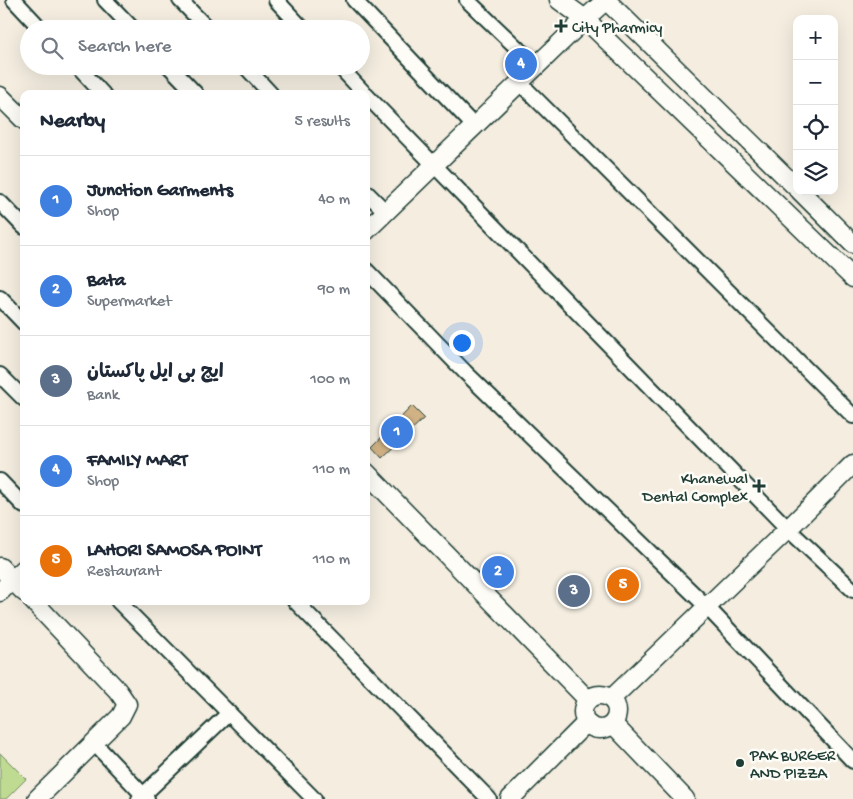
<!DOCTYPE html>
<html lang="en">
<head>
<meta charset="utf-8">
<style>
	body { margin:0; font-family:"Gochi Hand","Playpen Sans Arabic",sans-serif; background:#f6f6f7; color:#1f2937 }
	.controls { position:absolute; right:15px; top:15px; display:grid; overflow:hidden; border-radius:10px; box-shadow:0 5px 20px #0002 }
	.controls button { width:45px; height:45px; display:grid; place-items:center; padding:0; border:0; border-bottom:1px solid #e0e1e3; background:#fff; color:#1f2937; font:25px sans-serif }
	.you { position:absolute; left:461px; top:342px; width:18px; height:18px; margin:-12px; border:4px solid #fff; border-radius:50%; background:#1a73e8; box-shadow:0 0 0 8px #1a73e833 }
	.badge { display:grid; place-items:center; width:32px; height:32px; border-radius:50%; background:#7c3aed; color:#fff; font-size:16px; font-weight:700 }
	.pin { position:absolute; translate:-50% -50%; border:2px solid #fff; box-shadow:0 1px 5px #0006 }
	.list { margin:0; padding:0; list-style:none }
	h2 { display:flex; justify-content:space-between; align-items:center; height:65px; margin:0; padding:0 20px; font-size:21px }
	h2 small { font-size:16px; font-weight:400; color:#747a83 }
	.list li { display:grid; grid-template-columns:32px 1fr auto; gap:15px; align-items:center; box-sizing:border-box; height:90px; padding:0 20px; border-top:1px solid #e0e1e3 }
	.list b { display:block; font-size:19px; white-space:nowrap }
	.list p { margin:0; font-size:16px; white-space:nowrap; color:#747a83 }
	.list em { font-size:16px; font-style:normal; color:#747a83 }
	.icon { flex:none; width:28px; height:28px; fill:none; stroke:currentColor; stroke-width:2; stroke-linecap:round; stroke-linejoin:round }
	.map { position:relative; flex:none; width:853px; height:799px; overflow:hidden }
	.search { position:absolute; background:#fff; box-shadow:0 5px 20px #0002; left:20px; top:20px; width:350px; height:55px; display:flex; align-items:center; gap:12px; box-sizing:border-box; padding:0 18px; border-radius:28px; color:#747a83; font-size:19px }
	.panel { position:absolute; background:#fff; box-shadow:0 5px 20px #0002; left:20px; top:90px; width:350px; height:515px; border-radius:10px }
	.map>svg:first-child { display:block }
	.green { fill:#bfda91; stroke:#6f8c62 }
	.building { fill:#d1b285; stroke:#1f3d34 }
	.lines { fill:none; stroke-linecap:round; stroke-linejoin:round }
	.minor-casing { stroke:#1f3d34; stroke-width:18 }
	.tertiary-casing { stroke:#1f3d34; stroke-width:21 }
	.minor { stroke:#fdfcf7; stroke-width:14 }
	.tertiary { stroke:#fdfcf7; stroke-width:18 }
	.poi-dot { fill:#1f3d34; stroke:#fdfcf7; stroke-width:2 }
	.labels { text-anchor:middle; stroke-width:5; stroke-linejoin:round; paint-order:stroke }
	.poi-label { font-size:16px; fill:#1f3d34; stroke:#fdfcf7; text-anchor:start }
</style>
</head>
<body>
<div class="map">
<svg width="853" height="799" viewBox="0 0 853 799">
	<rect width="100%" height="100%" fill="#f4ede0"/>
	<filter id="ink" filterUnits="userSpaceOnUse"><feTurbulence type="fractalNoise" baseFrequency=".02" numOctaves="2"/><feDisplacementMap in="SourceGraphic" scale="10" xChannelSelector="R" yChannelSelector="G"/><feConvolveMatrix kernelMatrix="1 2 1 2 8 2 1 2 1" color-interpolation-filters="sRGB"/></filter>
	<g filter="url(#ink)">
		<path class="green" d="M0,753L26,779L6,799H0Z"/>
		<path class="building" d="M412,406L424,418L382,458L372,447Z"/>
		<g class="lines">
			<g class="minor-casing">
				<g id="minor">
					<path d="M14,0L41,29"/>
					<path d="M105,0L133,29"/>
					<path d="M180,0L208,29"/>
					<path d="M276,0L303,29"/>
					<path d="M354,0L475,127"/>
					<path d="M467,0L537,67"/>
					<path d="M77,66L103,94"/>
					<path d="M169,66L196,94"/>
					<path d="M245,66L271,94"/>
					<path d="M339,66L365,94"/>
					<path d="M520,83L853,416"/>
					<path d="M366,95L788,529L853,590"/>
					<path d="M366,192L386,212"/>
					<path d="M0,202L24,227"/>
					<path d="M366,270L465,372L707,607L853,761"/>
					<path d="M0,298L24,323"/>
					<path d="M0,375L24,399"/>
					<path d="M0,481L24,506"/>
					<path d="M118,601L314,799"/>
					<path d="M295,601L489,799"/>
					<path d="M94,743L147,799"/>
					<path d="M139,799L229,713"/>
				</g>
			</g>
			<g class="tertiary-casing">
				<g id="tertiary">
					<path d="M559,0L585,19L853,278"/>
					<path d="M606,0L797,188"/>
					<path d="M0,96L24,120"/>
					<path d="M800,191L853,244"/>
					<path d="M366,231L585,19L606,0"/>
					<path d="M366,472L588,700"/>
					<path d="M0,567L24,592"/>
					<path d="M0,592L24,569"/>
					<path d="M33,601L118,691L127,704L121,716L37,799"/>
					<circle cx="600" cy="712" r="17"/>
					<path d="M611,699L788,529L853,464"/>
					<path d="M613,724L685,799"/>
					<path d="M510,799L586,723"/>
				</g>
			</g>
			<use href="#minor" class="minor"/>
			<use href="#tertiary" class="tertiary"/>
		</g>
	</g>
	<g class="poi-dot">
		<path d="M558.5 18.5h5v5h5v5h-5v5h-5v-5h-5v-5h5z"/>
		<path d="M756.5 478.5h5v5h5v5h-5v5h-5v-5h-5v-5h5z"/>
		<circle cx="740" cy="763" r="5"/>
	</g>
	<g class="labels">
		<g class="poi-label">
			<text x="572" y="32">City Pharmicy</text>
			<text x="748" y="483" text-anchor="end">Khanewal<tspan x="748" dy="18">Dental Complex</tspan></text>
			<text x="750" y="760">PAK BURGER<tspan x="750" dy="18">AND PIZZA</tspan></text>
		</g>
	</g>
</svg>
<div class="controls">
<button>+</button>
<button>−</button>
<button><svg class="icon" aria-label="locate" viewBox="0 0 24 24"><circle cx="12" cy="12" r="6"/><path d="M12 2v4M12 18v4M2 12h4M18 12h4"/></svg></button>
<button><svg class="icon" aria-label="layers" viewBox="0 0 24 24"><path d="M12 4l9 5-9 5-9-5zM3 14l9 5 9-5"/></svg></button>
</div>
<div class="you"></div>
<div class="pin badge" style="left:397px;top:432px;background:#3f7fe0">1</div>
<div class="pin badge" style="left:498px;top:572px;background:#3f7fe0">2</div>
<div class="pin badge" style="left:574px;top:591px;background:#5c6f8a">3</div>
<div class="pin badge" style="left:521px;top:64px;background:#3f7fe0">4</div>
<div class="pin badge" style="left:623px;top:585px;background:#e8710a">5</div>
<div class="search"><svg class="icon" aria-label="search" viewBox="0 0 24 24"><circle cx="10" cy="10" r="6"/><path d="M15 15l6 6"/></svg>Search here</div>
<section class="panel">
<h2>Nearby<small>5 results</small></h2>
<ul class="list">
<li><span class="badge" style="background:#3f7fe0">1</span><div><b>Junction Garments</b><p>Shop</p></div><em>40 m</em></li>
<li><span class="badge" style="background:#3f7fe0">2</span><div><b>Bata</b><p>Supermarket</p></div><em>90 m</em></li>
<li><span class="badge" style="background:#5c6f8a">3</span><div><b>ایچ بی ایل پاکستان</b><p>Bank</p></div><em>100 m</em></li>
<li><span class="badge" style="background:#3f7fe0">4</span><div><b>FAMILY MART</b><p>Shop</p></div><em>110 m</em></li>
<li><span class="badge" style="background:#e8710a">5</span><div><b>LAHORI SAMOSA POINT</b><p>Restaurant</p></div><em>110 m</em></li>
</ul>
</section>
</div>
</body>
</html>
